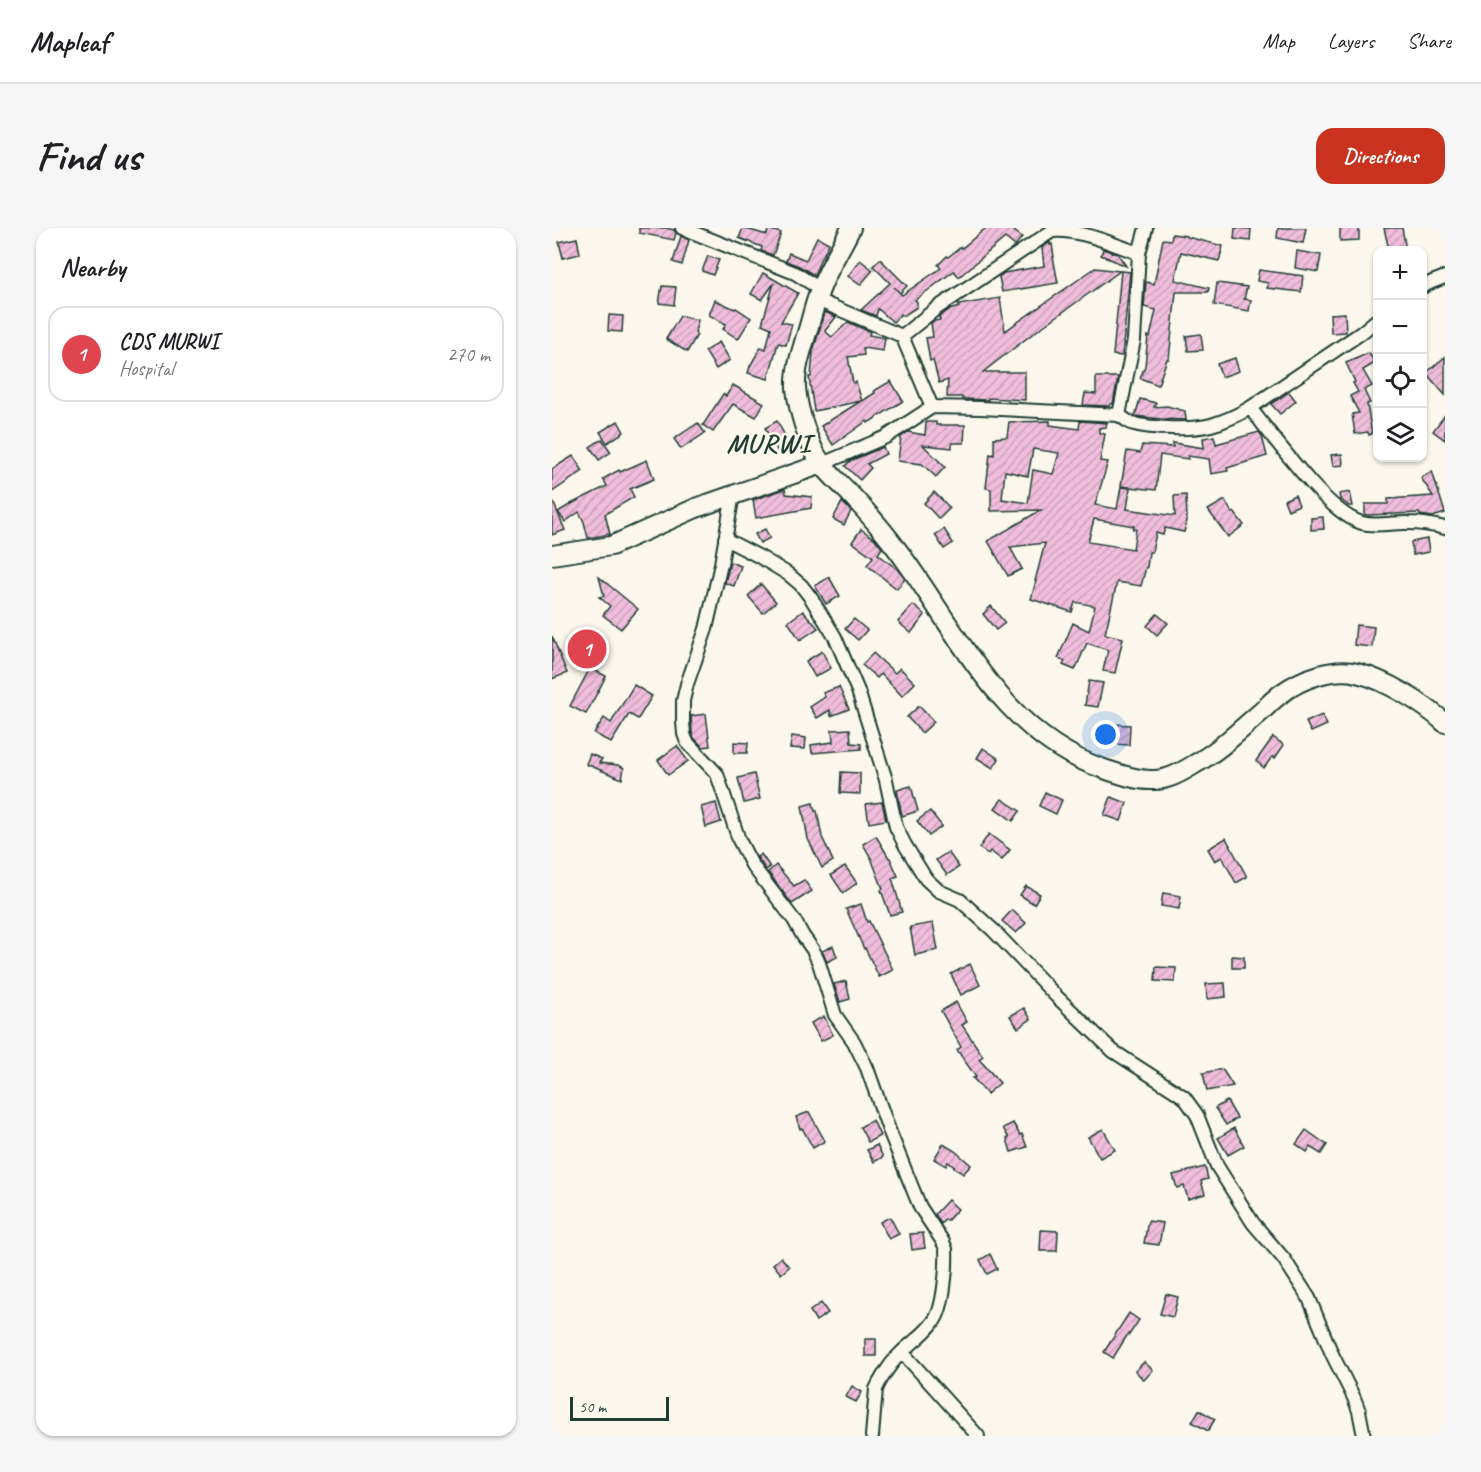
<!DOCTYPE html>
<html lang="en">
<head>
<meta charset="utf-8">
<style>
	body { margin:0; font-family:Caveat,sans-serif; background:#f6f6f6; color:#202124 }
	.controls { position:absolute; right:18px; top:18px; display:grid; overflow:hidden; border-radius:12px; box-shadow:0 2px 4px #0004 }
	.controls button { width:54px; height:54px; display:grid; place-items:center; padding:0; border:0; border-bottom:2px solid #e0e0e0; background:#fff; color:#202124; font:30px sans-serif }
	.scale { position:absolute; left:18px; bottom:15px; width:99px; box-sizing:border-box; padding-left:6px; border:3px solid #1f3d34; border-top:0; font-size:16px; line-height:21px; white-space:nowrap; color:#1f3d34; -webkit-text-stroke:4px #fbf7ec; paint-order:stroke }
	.you { position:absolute; left:554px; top:507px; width:21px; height:21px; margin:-15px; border:4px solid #fff; border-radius:50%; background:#1a73e8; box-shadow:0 0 0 9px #1a73e833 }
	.badge { display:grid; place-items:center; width:39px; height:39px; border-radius:50%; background:#c8321e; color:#fff; font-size:20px; font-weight:700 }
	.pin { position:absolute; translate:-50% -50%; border:3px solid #fff; box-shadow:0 2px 6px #0006 }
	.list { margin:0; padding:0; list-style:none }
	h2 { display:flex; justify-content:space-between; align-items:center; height:78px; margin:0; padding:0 24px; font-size:26px }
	h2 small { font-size:20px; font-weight:400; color:#757577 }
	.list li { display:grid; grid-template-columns:39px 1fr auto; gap:18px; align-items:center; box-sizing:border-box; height:96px; margin:0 12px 12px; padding:0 12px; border:2px solid #e0e0e0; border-radius:18px }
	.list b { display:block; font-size:22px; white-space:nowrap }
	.list p { margin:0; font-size:20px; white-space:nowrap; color:#757577 }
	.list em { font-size:20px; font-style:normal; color:#757577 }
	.icon { flex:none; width:33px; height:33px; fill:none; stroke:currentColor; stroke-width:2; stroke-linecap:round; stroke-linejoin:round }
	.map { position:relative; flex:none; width:893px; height:1208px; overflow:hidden; border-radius:18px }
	header { display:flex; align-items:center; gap:36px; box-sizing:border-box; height:84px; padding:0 30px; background:#fff; border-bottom:2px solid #e0e0e0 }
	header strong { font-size:28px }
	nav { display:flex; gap:33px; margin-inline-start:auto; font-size:21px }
	.intro { display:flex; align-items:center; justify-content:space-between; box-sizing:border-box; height:144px; padding:0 36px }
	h1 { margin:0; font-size:42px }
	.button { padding:15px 27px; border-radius:18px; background:#c8321e; color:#fff; font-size:21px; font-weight:700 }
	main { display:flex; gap:36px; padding:0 36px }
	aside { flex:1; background:#fff; border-radius:18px; box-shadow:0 2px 4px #0004 }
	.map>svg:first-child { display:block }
	.building { fill:url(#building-hatch); stroke:#1f3d34; stroke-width:1.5; fill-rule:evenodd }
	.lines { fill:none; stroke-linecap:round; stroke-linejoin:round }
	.street-casing { stroke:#1f3d34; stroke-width:16 }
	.secondary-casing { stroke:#1f3d34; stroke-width:22 }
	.street { stroke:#fbf7ec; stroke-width:12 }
	.secondary { stroke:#fbf7ec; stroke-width:18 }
	.labels { text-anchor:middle; stroke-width:5; stroke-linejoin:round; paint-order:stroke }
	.district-label { font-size:27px; font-weight:bold; letter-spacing:1.5px; fill:#1f3d34; stroke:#fbf7ec }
</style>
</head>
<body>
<header>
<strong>Mapleaf</strong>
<nav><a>Map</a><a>Layers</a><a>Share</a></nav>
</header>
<div class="intro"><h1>Find us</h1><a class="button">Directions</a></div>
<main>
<aside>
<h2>Nearby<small></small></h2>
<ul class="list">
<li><span class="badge" style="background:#e0444e">1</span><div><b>CDS MURWI</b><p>Hospital</p></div><em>270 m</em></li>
</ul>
</aside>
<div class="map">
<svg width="893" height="1208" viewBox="0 0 893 1208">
	<defs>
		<pattern id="building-hatch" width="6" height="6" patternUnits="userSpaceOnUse" patternTransform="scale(1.5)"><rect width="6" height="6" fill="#f0bdda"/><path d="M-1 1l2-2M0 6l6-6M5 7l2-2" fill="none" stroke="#cda3bc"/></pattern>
	</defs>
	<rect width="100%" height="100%" fill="#fbf7ec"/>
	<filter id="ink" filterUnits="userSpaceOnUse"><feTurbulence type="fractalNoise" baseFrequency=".0167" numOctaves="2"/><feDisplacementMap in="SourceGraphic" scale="12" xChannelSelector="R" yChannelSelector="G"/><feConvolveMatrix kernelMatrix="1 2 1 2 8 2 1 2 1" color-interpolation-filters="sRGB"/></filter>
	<g filter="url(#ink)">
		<g class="building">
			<path d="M87,0H114L122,2L124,5L122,12L87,5Z"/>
			<path d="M191,0L215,7L216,1L229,5L221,27L209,23L210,19L187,10Z"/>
			<path d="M434,0H466L462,3L470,9L463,18L453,10L407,49L402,43L363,72L365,74V79L351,88L349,86L341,94L326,81L324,88L309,82L338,55L321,38L328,31L355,58L348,65L342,59L350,67L389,40L386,37L395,28L396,29L409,19L410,20Z"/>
			<path d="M683,0L699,1L698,13L682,11Z"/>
			<path d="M726,0H754L751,15L725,10Z"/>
			<path d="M788,0H807V12L788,13Z"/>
			<path d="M832,0H850L854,22H837Z"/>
			<path d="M620,6L635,8V9L671,18L667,33L629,24L623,52L657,60L656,64H624L617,131H615L606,157L588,150L593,138L596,108L598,109L604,82L592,79L594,54L602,56L611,11L619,12Z"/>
			<path d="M129,8L137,12L130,37L121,34Z"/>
			<path d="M265,9L277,15L270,30H269L262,47L247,38L234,33L237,25L254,32Z"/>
			<path d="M25,10L28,26L11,30L7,14Z"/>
			<path d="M498,14V17L500,16L502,29H501L506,55L450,64L447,49L452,45L492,38L490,20Z"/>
			<path d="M551,21L566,26L574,38L549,27Z"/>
			<path d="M745,23L769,27L766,44L743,40Z"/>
			<path d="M156,28L167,32L161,47L150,43Z"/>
			<path d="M308,32L321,42L308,57L296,48Z"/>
			<path d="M543,40L568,43L479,107L431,144H473V172L436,170V172L410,171V169H395L396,152L387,155L381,132L378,133L374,110L381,109L379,95L382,93L388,92L387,89L397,82L407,79L406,77L448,70L453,103Z"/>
			<path d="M707,42L751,48L749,64L715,60L716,55L705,53Z"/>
			<path d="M569,43L578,44L570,128L561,127Z"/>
			<path d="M211,45L246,65L229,94L240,96L234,117L226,115L216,151L196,145L198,138L209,119L214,121L219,100L210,96L222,55L210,72L199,66Z"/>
			<path d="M665,55L695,59L692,71L699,72L697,83L662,77Z"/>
			<path d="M110,58L124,59L122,77L107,75Z"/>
			<path d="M163,72L183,81L184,80L199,90L186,111L171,101L174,96L157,87Z"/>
			<path d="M273,84L284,89L273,103L280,109L296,94L318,104L317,107L333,110L331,123L311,120L312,127L296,129L301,155L304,154L310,173L323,165L322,163L339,153L351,173L316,195L315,193L281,217L269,198L309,173L262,183L257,149H259L261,123Z"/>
			<path d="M793,85L794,104L779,105L778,86Z"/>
			<path d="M57,87L71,88L70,104L56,103Z"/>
			<path d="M128,88L146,92L143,105L145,107L135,124L114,111Z"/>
			<path d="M649,106L651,122L636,123L634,108Z"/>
			<path d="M167,114L178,132L164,141L153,123Z"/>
			<path d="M817,125L823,135L811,142L820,158L812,162L818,175L815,176L820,206L817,207L816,204L803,206L800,186L807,185L798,168L806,164L801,155L803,154L794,135Z"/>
			<path d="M893,129V167L874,145Z"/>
			<path d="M683,130L687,143L670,149L665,136Z"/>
			<path d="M544,149H566L561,176H558V178L531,177L533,165L544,166Z"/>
			<path d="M181,157L212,175L204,189L181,176L161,204L151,197L171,166L174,168Z"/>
			<path d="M737,164L744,173L728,186L719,176Z"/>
			<path d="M588,171L604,175L602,179L615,178L633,183L634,192L609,191L583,188Z"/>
			<path d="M893,187V212L881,203Z"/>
			<path d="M66,193L72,204L55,215L48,204Z"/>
			<path d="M225,193L238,217L226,224L213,200Z"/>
			<path d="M498,193V197L527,201L528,193L555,195L554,199L547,200V205L553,206L548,233L556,234L543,277L565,281L569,259L578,260L575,281L623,288L622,268L634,267L635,293L632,304L613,300L611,307L604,305L600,324H597L595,339H594L589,358L565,354L553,406L571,410L563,445L551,443L556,422L535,415L523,442L511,437L513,433L506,430L521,395L537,403L543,378L523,374L520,384L479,371L484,353H483L493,315L458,319L470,341L456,348L436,313L489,282L439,283V261L434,260L438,226L442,227V210L455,209L457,194ZM481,221L507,225L501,246L481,242L476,275L450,271L453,243L476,248ZM542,291L582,298L581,301H584L581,321L536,314Z"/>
			<path d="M374,194H384V197H413L412,215H400V220L371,217L393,239L384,249L370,236L346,233L349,209L356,204L373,207Z"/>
			<path d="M146,195L153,205L129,221L122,211Z"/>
			<path d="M707,204L710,208L715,228L675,240L676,243L659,246L657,231L636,228V231L608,227L604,262L569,258L575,223L588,225L590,217L621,219V215L652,220L651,210L662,208L664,216Z"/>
			<path d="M50,211L59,224L47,232L38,219Z"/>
			<path d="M331,219L334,226L315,236L319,240L308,252L293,238L298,233Z"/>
			<path d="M790,226L791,237L781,238L779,227Z"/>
			<path d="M21,228L31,243L0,264V241Z"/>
			<path d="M95,232L102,251L78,261L82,269L53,286L58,306L36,310L32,294L27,284L13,294L6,284L19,276L55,258L51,251L67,242L68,244Z"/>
			<path d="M880,243L893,285L881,289L868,287L867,285L813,287V276H836V271L881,268L869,250Z"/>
			<path d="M233,261L234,266L260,269L259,280L204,290L201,272Z"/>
			<path d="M382,264L398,280L387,291L372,275Z"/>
			<path d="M798,264L801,278H797L788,271L787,266Z"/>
			<path d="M743,267L747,277L736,282L732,272Z"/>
			<path d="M0,271L13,302L0,307Z"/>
			<path d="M673,272L680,285L682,284L692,297L676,309L656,282Z"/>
			<path d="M290,274L299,283L292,297L281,291Z"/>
			<path d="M771,289L772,301L759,302V290Z"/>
			<path d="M213,301L218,310L208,315L203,306Z"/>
			<path d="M309,301L323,311L330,320L326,326L345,341L353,351L345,361L315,337L321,329L300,314Z"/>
			<path d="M392,301L401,315L392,321L383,307Z"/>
			<path d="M875,311L877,324L861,327L859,314Z"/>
			<path d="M178,334L189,338L182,358L173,355Z"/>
			<path d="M47,349L86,381L69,401L51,387L58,378L47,369L52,368Z"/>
			<path d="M277,349L288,368L274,376L263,358Z"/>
			<path d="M209,356L224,374L211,385L196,368Z"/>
			<path d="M361,377L373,387L359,405L346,394Z"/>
			<path d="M439,378L453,395L444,402L431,386Z"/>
			<path d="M251,383L266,400L248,412L236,394Z"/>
			<path d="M605,386L616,395L605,407L595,398Z"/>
			<path d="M302,391L315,402L306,412L293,401Z"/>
			<path d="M804,397L822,399L820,419L802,417Z"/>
			<path d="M0,408L15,445L0,451Z"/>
			<path d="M270,423L279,440L263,449L254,433Z"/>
			<path d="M321,425L343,445L348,440L363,455L350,468L329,446L325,450L310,437Z"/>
			<path d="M38,440L54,448L34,486L18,478Z"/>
			<path d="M537,453L551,455L546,479L533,477Z"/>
			<path d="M82,457L100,468L86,491L77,486L59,515L42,505L52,490L59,495Z"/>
			<path d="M287,459L297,481L279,488L278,482L265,490L258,479L273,469L271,465Z"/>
			<path d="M367,478L382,494L370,505L355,489Z"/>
			<path d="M154,486L158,518L151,519L142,510L140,504L139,488Z"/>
			<path d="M770,487L775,497L759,504L754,494Z"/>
			<path d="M560,496L578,497L577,517L559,516Z"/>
			<path d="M298,501L299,515L309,516V521L260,525L259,517L281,514L280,502Z"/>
			<path d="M240,508L254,510L253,521L238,520Z"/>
			<path d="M721,509L732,517L723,530L720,529L712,540L704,533Z"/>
			<path d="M182,514L196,515L195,525H182Z"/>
			<path d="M125,518L136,533L116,547L106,532Z"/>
			<path d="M431,520L447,531L441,540L425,530Z"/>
			<path d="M38,526L50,531L47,535L66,537L72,540L70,551L34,536Z"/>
			<path d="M289,544L308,545V566L288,565Z"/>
			<path d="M202,546L208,571L192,575L186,550Z"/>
			<path d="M359,558L366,583L350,588L345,562Z"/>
			<path d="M493,564L510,572L504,586L487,578Z"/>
			<path d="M559,569L575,575L569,593L552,587Z"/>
			<path d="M450,571L468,583L461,593L443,580Z"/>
			<path d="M330,574L334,592L317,595L314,576Z"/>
			<path d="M164,575L169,594L154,599L149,579Z"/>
			<path d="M261,575L263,583H265L270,609L281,633L270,640L256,611L250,578Z"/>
			<path d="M378,583L390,598L377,608L365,593Z"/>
			<path d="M437,606L458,622L450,632L438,623L436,626L427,620Z"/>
			<path d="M324,608L337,630H338L346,648L340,650L350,684L338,687L329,662L331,661L319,630L311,616Z"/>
			<path d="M674,610L695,649L684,655L670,629L663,633L656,621Z"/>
			<path d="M396,624L407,639L395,647L384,632Z"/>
			<path d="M209,626L218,639L214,642L205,629Z"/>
			<path d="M224,637L242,658L252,652L260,663L240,676L216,644Z"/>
			<path d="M293,638L305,655L291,665L279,647Z"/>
			<path d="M474,658L488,666L482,676L468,667Z"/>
			<path d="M611,665L629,668L627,681L609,678Z"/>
			<path d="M309,676L315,694L317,693L341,742L327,749L313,720L312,721L294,681Z"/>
			<path d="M460,682L474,695L464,705L450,693Z"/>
			<path d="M381,695L386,722L363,727L358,699Z"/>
			<path d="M281,718L285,729L275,734L270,723Z"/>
			<path d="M680,728L692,729V740H680Z"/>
			<path d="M418,736L428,757L409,767L399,746Z"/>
			<path d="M604,739L624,740L623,754L603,753Z"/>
			<path d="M294,753L298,771L288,774L282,756Z"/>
			<path d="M673,755L674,769L655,771L654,756Z"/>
			<path d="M404,774L415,794L410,797L431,828L427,831L448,855L435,866L421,850L424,849L405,822L409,819L389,783Z"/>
			<path d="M472,780L479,791L466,800L458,788Z"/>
			<path d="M272,788L281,807L269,813L259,795Z"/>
			<path d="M670,841L681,858L655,863L651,845Z"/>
			<path d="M675,873L685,890L674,897L663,880Z"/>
			<path d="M257,884L273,913L261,920L250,900L248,901L244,889Z"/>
			<path d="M321,892L328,908L316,914L308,899Z"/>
			<path d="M461,895L468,907L470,906L475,919L459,924L455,911L457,910L451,900Z"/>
			<path d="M682,900L692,918L676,927L666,910Z"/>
			<path d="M551,901L563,922L548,930L536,909Z"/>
			<path d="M754,902L775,917L769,926L758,919L755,924L744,916Z"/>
			<path d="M391,916L403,923L419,937L411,946L396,934L394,938L382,931Z"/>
			<path d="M325,917L331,929L322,934L315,922Z"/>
			<path d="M653,939L656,951L649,953L653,966L636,971L632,958L625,960L621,947Z"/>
			<path d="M396,972L406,981L395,993L393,991L389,996L383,986Z"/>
			<path d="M338,989L347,1006L337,1011L328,994Z"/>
			<path d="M596,993L611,995L607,1017L592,1015Z"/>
			<path d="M489,1002L506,1003L505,1023H488Z"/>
			<path d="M371,1005L373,1020L360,1022L358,1006Z"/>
			<path d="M438,1026L445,1041L435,1046L428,1032Z"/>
			<path d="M229,1029L237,1039L229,1046L221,1036Z"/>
			<path d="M614,1066L626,1069L621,1089L608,1086Z"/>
			<path d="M269,1075L276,1085L264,1093L258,1083Z"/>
			<path d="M577,1085L587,1092L577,1107L576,1106L561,1130L552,1124Z"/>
			<rect x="313" y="1111" width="11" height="17"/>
			<path d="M592,1134L601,1142L592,1152L583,1143Z"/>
			<path d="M300,1158L310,1164L304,1174L294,1169Z"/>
			<path d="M647,1182L663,1191L656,1203L640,1194Z"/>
		</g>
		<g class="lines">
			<g class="street-casing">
				<g id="street">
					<path d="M130,0L243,45L268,61"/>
					<path d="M870,59L880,54L893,49"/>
					<path d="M265,72L350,108"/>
					<path d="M380,179L350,108L385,80L500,3C526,0 562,17 587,25"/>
					<path d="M698,180L809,105L826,91"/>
					<path d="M567,187C571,190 575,193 579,195C598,201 641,202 659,197C673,193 686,187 698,180C722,209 775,285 810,295C825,299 842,294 856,295C869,295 881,297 893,300"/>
					<path d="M270,236L334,209L380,179L429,180L567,187L582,112L587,25L594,0"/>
					<path d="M181,266L169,336L154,401L135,456L131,473V494L132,506L135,514L165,546L187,612L200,637L242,692L251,708L261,722L267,735L283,787L302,814L315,840L337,902L368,979L391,1014L394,1021C395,1038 392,1080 382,1093C374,1105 362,1113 352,1122C342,1131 333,1144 327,1155L324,1161L320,1208"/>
					<path d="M173,311L208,329L236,346L249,357L259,370L283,409L306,463L334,552L344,599L353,617L374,651L387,663L408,672L441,702L504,768L561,823L623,863L632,869L645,887L665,938L701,995L732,1031L757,1070L780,1126L802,1170L807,1183L812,1208"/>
					<path d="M350,1124L426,1208"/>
				</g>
			</g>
			<g class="secondary-casing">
				<g id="secondary">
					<path d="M299,0C289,20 276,41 268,62C262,77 259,93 254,108C249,124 243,143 244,160C246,182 257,219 270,236C278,247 290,257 299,267C315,284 330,301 344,320C405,400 448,507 552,541C567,546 583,552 599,552C615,553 630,544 643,536C668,522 688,502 710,483C716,477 723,470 730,465C749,451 781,439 805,445C834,452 871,475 893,495"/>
					<path d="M0,327L59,318L144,280L270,236"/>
				</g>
			</g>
			<use href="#street" class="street"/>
			<use href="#secondary" class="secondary"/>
		</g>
	</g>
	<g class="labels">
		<g class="district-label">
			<text x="217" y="224">MURWI</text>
		</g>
	</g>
</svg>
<div class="controls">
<button>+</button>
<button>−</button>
<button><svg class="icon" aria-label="locate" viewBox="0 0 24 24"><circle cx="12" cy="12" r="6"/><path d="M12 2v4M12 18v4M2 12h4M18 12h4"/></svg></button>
<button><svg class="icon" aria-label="layers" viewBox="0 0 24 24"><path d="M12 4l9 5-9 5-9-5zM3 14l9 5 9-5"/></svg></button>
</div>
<div class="scale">50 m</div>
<div class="you"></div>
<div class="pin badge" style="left:35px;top:421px;background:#e0444e">1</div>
</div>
</main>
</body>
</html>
